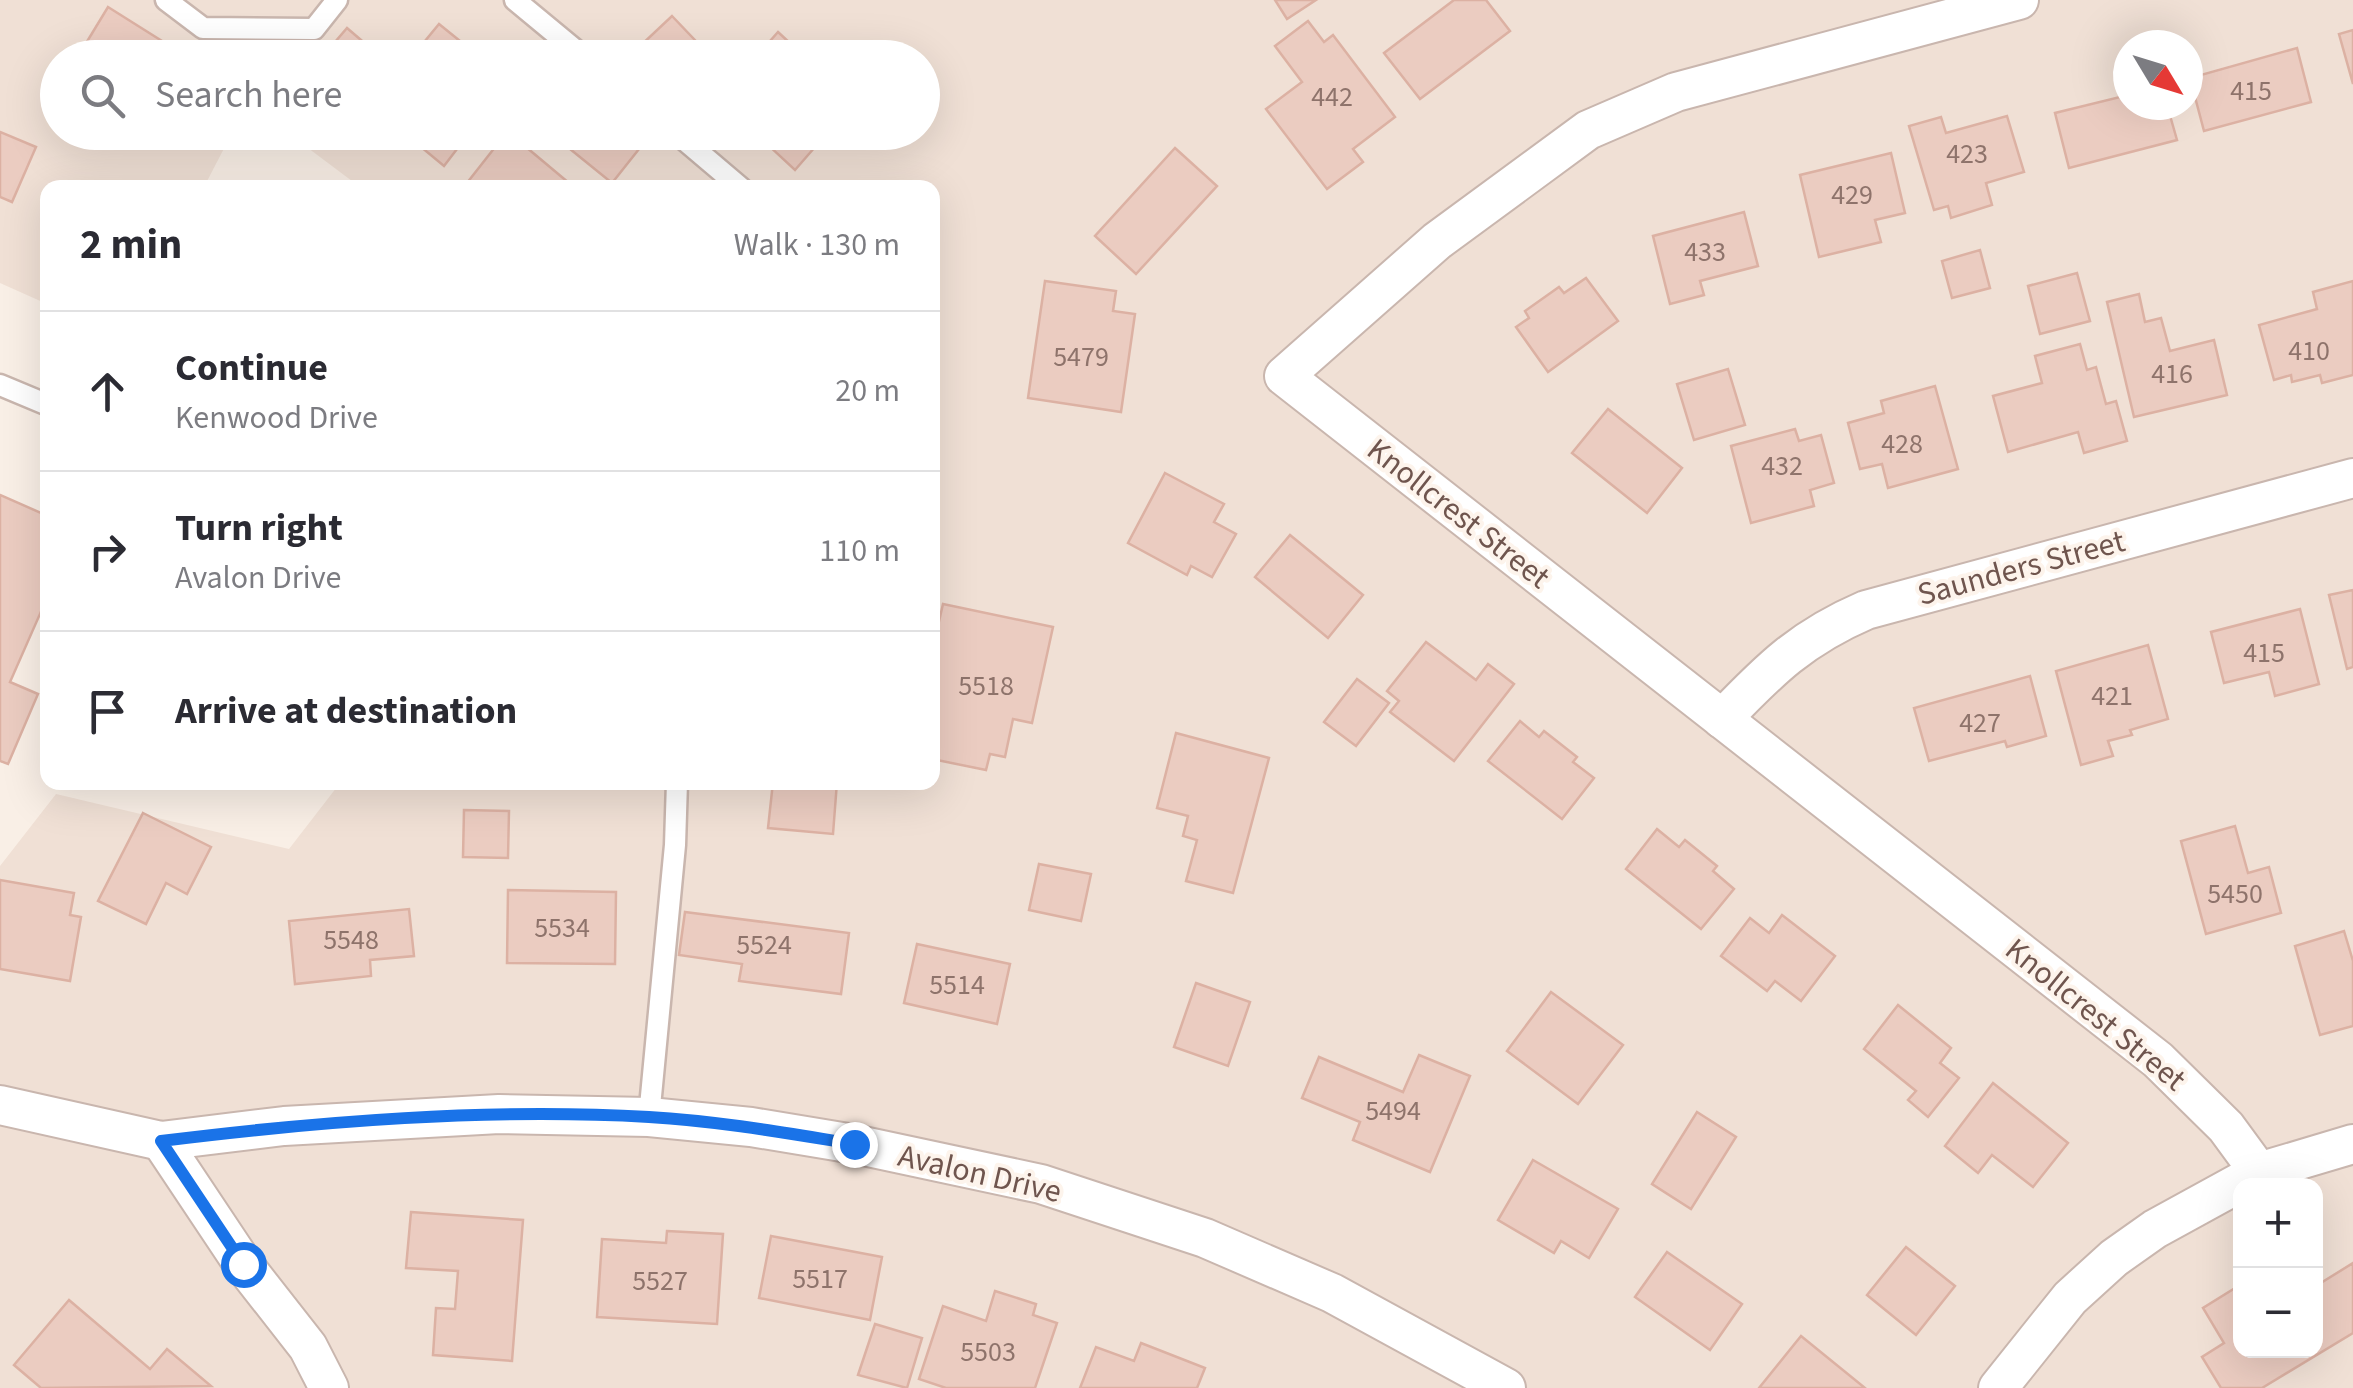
<!DOCTYPE html>
<html lang="en">
<head>
<meta charset="utf-8">
<style>
	body { margin:0; font-family:"Source Sans 3",sans-serif; background:#f2f2f3; color:#2b2b33 }
	.controls { position:absolute; right:30px; bottom:30px; display:grid; overflow:hidden; border-radius:20px; box-shadow:0 10px 40px #0002 }
	.controls button { width:90px; height:90px; display:grid; place-items:center; padding:0; border:0; border-bottom:2px solid #e1e1e2; background:#fff; color:#2b2b33; font:50px sans-serif }
	.compass { position:absolute; left:2113px; top:30px; width:90px; height:90px; border-radius:50%; background:#fff; box-shadow:0 10px 40px #0002; rotate:128deg }
	.stop { position:absolute; width:30px; height:30px; margin:-22px; border:8px solid #1a73e8; border-radius:50%; background:#fff }
	.stop.end { background:#1a73e8; border-color:#fff; box-shadow:0 2px 10px #0008 }
	.list { margin:0; padding:0; list-style:none }
	h2 { display:flex; justify-content:space-between; align-items:center; height:130px; margin:0; padding:0 40px; font-size:42px }
	h2 small { font-size:32px; font-weight:400; color:#7c7c81 }
	.list li { display:grid; grid-template-columns:65px 1fr auto; gap:30px; align-items:center; box-sizing:border-box; height:160px; padding:0 40px; border-top:2px solid #e1e1e2 }
	.list b { display:block; font-size:38px; white-space:nowrap }
	.list p { margin:0; font-size:32px; white-space:nowrap; color:#7c7c81 }
	.list em { font-size:32px; font-style:normal; color:#7c7c81 }
	.icon { flex:none; width:55px; height:55px; fill:none; stroke:currentColor; stroke-width:2; stroke-linecap:round; stroke-linejoin:round }
	.map { position:relative; flex:none; width:2353px; height:1388px; overflow:hidden }
	.search { position:absolute; background:#fff; box-shadow:0 10px 40px #0002; left:40px; top:40px; width:900px; height:110px; display:flex; align-items:center; gap:25px; box-sizing:border-box; padding:0 35px; border-radius:55px; color:#7c7c81; font-size:38px }
	.panel { position:absolute; background:#fff; box-shadow:0 10px 40px #0002; left:40px; top:180px; width:900px; height:610px; border-radius:20px }
	.map>svg:first-child { display:block }
	.residential { fill:#f0e0d5; fill-rule:evenodd }
	.building { fill:#ebccc1; stroke:#dcb1a3; stroke-width:2.5 }
	.lines { fill:none; stroke-linecap:round; stroke-linejoin:round }
	.service-casing { stroke:#c9b6ae; stroke-width:25 }
	.minor-casing { stroke:#c9b6ae; stroke-width:42 }
	.service { stroke:#fff; stroke-width:20 }
	.minor { stroke:#fff; stroke-width:38 }
	.route { stroke:#1a73e8; stroke-width:12 }
	.labels { text-anchor:middle; stroke-width:8; stroke-linejoin:round; paint-order:stroke }
	.number-label { font-size:28px; fill:#8e736b }
	.street-label { font-size:32px; fill:#6f554e; stroke:#fdf4ec }
</style>
</head>
<body>
<div class="map">
<svg width="2353" height="1388" viewBox="0 0 2353 1388">
	<rect width="100%" height="100%" fill="#f9efe6"/>
	<path class="residential" d="M0,0H2353V1388H0V866L56,794L289,849L340,783L932,782V188L360,187L288,133L922,132V58H58V132L232,133L204,187L48,188L47,304L0,283ZM2128,45H2188V105H2128ZM2240,1186H2316V1350H2240Z"/>
	<g class="building">
		<path d="M1275,0H1316L1287,19Z"/>
		<path d="M1454,0H1486L1510,31L1420,99L1384,53Z"/>
		<path d="M108,7L189,58H77Z"/>
		<path d="M672,16L712,58H650L639,47Z"/>
		<path d="M1308,21L1324,42L1333,35L1395,117L1353,149L1363,162L1327,189L1266,109L1302,82L1275,46Z"/>
		<path d="M439,24L481,58H411Z"/>
		<path d="M347,28L382,58H327L324,55Z"/>
		<path d="M2353,30V84L2339,34Z"/>
		<path d="M778,32L806,58H755Z"/>
		<path d="M2297,48L2311,102L2204,131L2190,78Z"/>
		<path d="M2128,95V105H2167L2177,140L2069,168L2055,113Z"/>
		<path d="M2007,116L2024,172L1986,183L1992,205L1951,218L1948,206L1934,210L1909,126L1941,117L1946,133Z"/>
		<path d="M0,132L36,147L12,202L0,197Z"/>
		<path d="M403,132H470L444,166Z"/>
		<path d="M507,132H532L536,135L526,147L575,188H463Z"/>
		<path d="M549,132H628L643,144L612,183Z"/>
		<path d="M754,132H828L795,170Z"/>
		<path d="M1175,148L1217,186L1136,274L1095,236Z"/>
		<path d="M1891,153L1905,213L1875,220L1881,242L1819,257L1800,175Z"/>
		<path d="M1744,212L1758,266L1700,281L1704,295L1670,304L1653,236Z"/>
		<path d="M1980,250L1990,288L1952,298L1942,261Z"/>
		<path d="M2077,273L2090,321L2040,334L2028,286Z"/>
		<path d="M1586,278L1618,321L1548,372L1516,327L1529,318L1525,311L1559,287L1564,293Z"/>
		<path d="M1045,281L1116,291L1113,311L1135,314L1121,412L1028,398Z"/>
		<path d="M2353,281V375L2322,383L2320,375L2292,382L2291,375L2274,380L2259,325L2317,309L2313,292Z"/>
		<path d="M2139,294L2145,322L2161,318L2170,351L2214,340L2227,395L2134,417L2107,302Z"/>
		<path d="M2080,344L2087,370L2096,367L2106,404L2116,401L2127,441L2084,453L2078,432L2008,452L1993,396L2042,383L2035,356Z"/>
		<path d="M1728,369L1745,425L1694,440L1677,384Z"/>
		<path d="M1935,386L1958,469L1888,488L1882,464L1860,469L1848,423L1884,413L1881,401Z"/>
		<path d="M1608,409L1682,468L1647,513L1572,453Z"/>
		<path d="M1795,429L1799,441L1821,435L1834,483L1810,490L1814,506L1751,523L1731,446Z"/>
		<path d="M1165,473L1224,504L1214,522L1236,534L1212,577L1191,566L1187,575L1128,543Z"/>
		<path d="M0,495L48,516V609L43,607L10,682L38,694L8,764L0,761Z"/>
		<path d="M1290,535L1363,595L1328,638L1255,577Z"/>
		<path d="M2353,590V667L2347,669L2329,595Z"/>
		<path d="M943,604L1053,627L1032,723L1013,719L1005,757L990,754L986,770L932,759V652Z"/>
		<path d="M2300,609L2319,684L2275,696L2269,672L2224,683L2211,632Z"/>
		<path d="M1426,642L1476,680L1488,664L1514,684L1454,761L1390,712L1399,701L1387,691Z"/>
		<path d="M2148,645L2168,719L2130,730L2132,735L2108,741L2113,756L2081,765L2056,671Z"/>
		<path d="M2030,676L2046,736L2007,747L2005,741L1929,761L1914,708Z"/>
		<path d="M1357,679L1389,703L1356,746L1324,722Z"/>
		<path d="M1520,721L1539,737L1544,731L1577,757L1573,762L1594,778L1562,819L1488,761Z"/>
		<path d="M1176,733L1269,758L1233,893L1186,881L1197,840L1183,836L1188,816L1157,808Z"/>
		<path d="M773,782H837L833,834L768,828Z"/>
		<path d="M464,810L509,811L508,858L463,857Z"/>
		<path d="M143,813L211,847L187,894L166,883L146,924L98,901Z"/>
		<path d="M2235,826L2248,873L2269,867L2281,913L2206,934L2181,841Z"/>
		<path d="M1657,829L1679,847L1685,840L1717,866L1713,871L1734,889L1701,929L1626,869Z"/>
		<path d="M1039,864L1091,874L1081,921L1029,910Z"/>
		<path d="M0,880L74,893L70,915L81,917L70,981L0,969Z"/>
		<path d="M508,890L616,892L615,964L507,963Z"/>
		<path d="M409,909L414,956L370,960L371,976L295,984L289,921Z"/>
		<path d="M685,912L849,933L841,994L739,981L742,964L679,955Z"/>
		<path d="M1782,915L1835,956L1801,1001L1775,981L1767,991L1721,956L1750,918L1769,933Z"/>
		<path d="M2344,931L2353,961V1026L2320,1035L2295,946Z"/>
		<path d="M917,944L1010,964L997,1024L904,1003Z"/>
		<path d="M1196,983L1250,1002L1228,1066L1174,1047Z"/>
		<path d="M1551,992L1623,1045L1578,1104L1507,1051Z"/>
		<path d="M1898,1005L1951,1048L1940,1063L1959,1078L1928,1117L1908,1100L1916,1091L1864,1049Z"/>
		<path d="M1419,1055L1470,1076L1430,1172L1353,1140L1360,1122L1302,1098L1319,1057L1403,1092Z"/>
		<path d="M1993,1083L2068,1143L2033,1187L1992,1155L1978,1173L1945,1146Z"/>
		<path d="M1697,1112L1736,1137L1691,1209L1652,1184Z"/>
		<path d="M1533,1160L1618,1209L1589,1258L1561,1241L1554,1253L1498,1220Z"/>
		<path d="M411,1212L523,1220L512,1361L433,1355L436,1308L455,1309L458,1271L406,1268Z"/>
		<path d="M667,1231L723,1234L717,1324L597,1317L602,1239L666,1243Z"/>
		<path d="M771,1236L882,1257L870,1320L759,1298Z"/>
		<path d="M1906,1247L1955,1286L1916,1335L1867,1295Z"/>
		<path d="M1667,1252L1742,1304L1710,1350L1635,1297Z"/>
		<path d="M2353,1263V1333L2262,1388H2221L2202,1357L2224,1343L2203,1308L2240,1285V1350H2316V1286Z"/>
		<path d="M995,1291L1036,1304L1033,1315L1057,1323L1035,1388H946L919,1379L943,1306L986,1321Z"/>
		<path d="M69,1300L150,1369L167,1349L211,1386L41,1388L14,1365Z"/>
		<path d="M875,1324L922,1338L907,1388L858,1375Z"/>
		<path d="M1801,1336L1865,1388H1759Z"/>
		<path d="M1141,1343L1205,1368L1197,1388H1080L1096,1347L1134,1361Z"/>
	</g>
	<g class="lines">
		<g class="service-casing">
			<g id="service">
				<path d="M166,0L203,28L314,29L337,0"/>
				<path d="M515,0L585,58"/>
				<path d="M675,132L741,188"/>
				<path d="M0,385L48,405"/>
				<path d="M649,1117L675,845L677,782"/>
			</g>
		</g>
		<g class="minor-casing">
			<g id="minor">
				<path d="M2019,0L1676,92L1588,130L1437,241L1284,376L2158,1060L2226,1127L2259,1172"/>
				<path d="M1722,719C1770,669 1801,638 1866,610L2353,478"/>
				<path d="M0,1105L161,1141L284,1126L499,1114L649,1117L751,1127L854,1144L1041,1184L1205,1238L1332,1293L1506,1388"/>
				<path d="M161,1141L243,1264L308,1347L329,1388"/>
				<path d="M1998,1388L2070,1298L2114,1258L2155,1229L2259,1172L2353,1144"/>
			</g>
		</g>
		<use href="#service" class="service"/>
		<use href="#minor" class="minor"/>
	</g>
	<g class="lines">
		<path class="route" d="M243,1264L161,1141C322,1121 486,1108 649,1117C718,1121 786,1133 854,1144"/>
	</g>
	<g class="labels">
		<g class="number-label">
			<text x="2251" y="100">415</text>
			<text x="1332" y="106">442</text>
			<text x="1967" y="163">423</text>
			<text x="1852" y="204">429</text>
			<text x="1705" y="261">433</text>
			<text x="2309" y="360">410</text>
			<text x="1081" y="366">5479</text>
			<text x="2172" y="383">416</text>
			<text x="1902" y="453">428</text>
			<text x="1782" y="475">432</text>
			<text x="2264" y="662">415</text>
			<text x="986" y="695">5518</text>
			<text x="2112" y="705">421</text>
			<text x="1980" y="732">427</text>
			<text x="2235" y="903">5450</text>
			<text x="562" y="937">5534</text>
			<text x="351" y="949">5548</text>
			<text x="764" y="954">5524</text>
			<text x="957" y="994">5514</text>
			<text x="1393" y="1120">5494</text>
			<text x="820" y="1288">5517</text>
			<text x="660" y="1290">5527</text>
			<text x="988" y="1361">5503</text>
		</g>
		<g class="street-label">
			<text transform="translate(1459 513) rotate(38)" y="11">Knollcrest Street</text>
			<text transform="translate(2021 567) rotate(-15)" y="11">Saunders Street</text>
			<text transform="translate(2096 1014) rotate(39)" y="11">Knollcrest Street</text>
			<text transform="translate(980 1173) rotate(13)" y="11">Avalon Drive</text>
		</g>
	</g>
</svg>
<div class="controls">
<button>+</button>
<button>−</button>
</div>
<svg class="compass" viewBox="-18 -18 36 36"><path d="M0-13l5 13h-10z" fill="#e53935"/><path d="M0 13l5-13h-10z" fill="#7c7c81"/></svg>
<div class="stop" style="left:243px;top:1264px"></div>
<div class="stop end" style="left:854px;top:1144px"></div>
<div class="search"><svg class="icon" aria-label="search" viewBox="0 0 24 24"><circle cx="10" cy="10" r="6"/><path d="M15 15l6 6"/></svg>Search here</div>
<section class="panel">
<h2>2 min<small>Walk · 130 m</small></h2>
<ul class="list">
<li><svg class="icon" aria-label="ahead" viewBox="0 0 24 24"><path d="M12 20V5M6 11l6-6 6 6"/></svg><div><b>Continue</b><p>Kenwood Drive</p></div><em>20 m</em></li>
<li><svg class="icon" aria-label="right" viewBox="0 0 24 24"><path d="M7 20v-9h11M14 6l5 5-5 5"/></svg><div><b>Turn right</b><p>Avalon Drive</p></div><em>110 m</em></li>
<li><svg class="icon" aria-label="arrive" viewBox="0 0 24 24"><path d="M6 21V4h12l-3 4 3 4H6"/></svg><div><b>Arrive at destination</b></div></li>
</ul>
</section>
</div>
</body>
</html>
